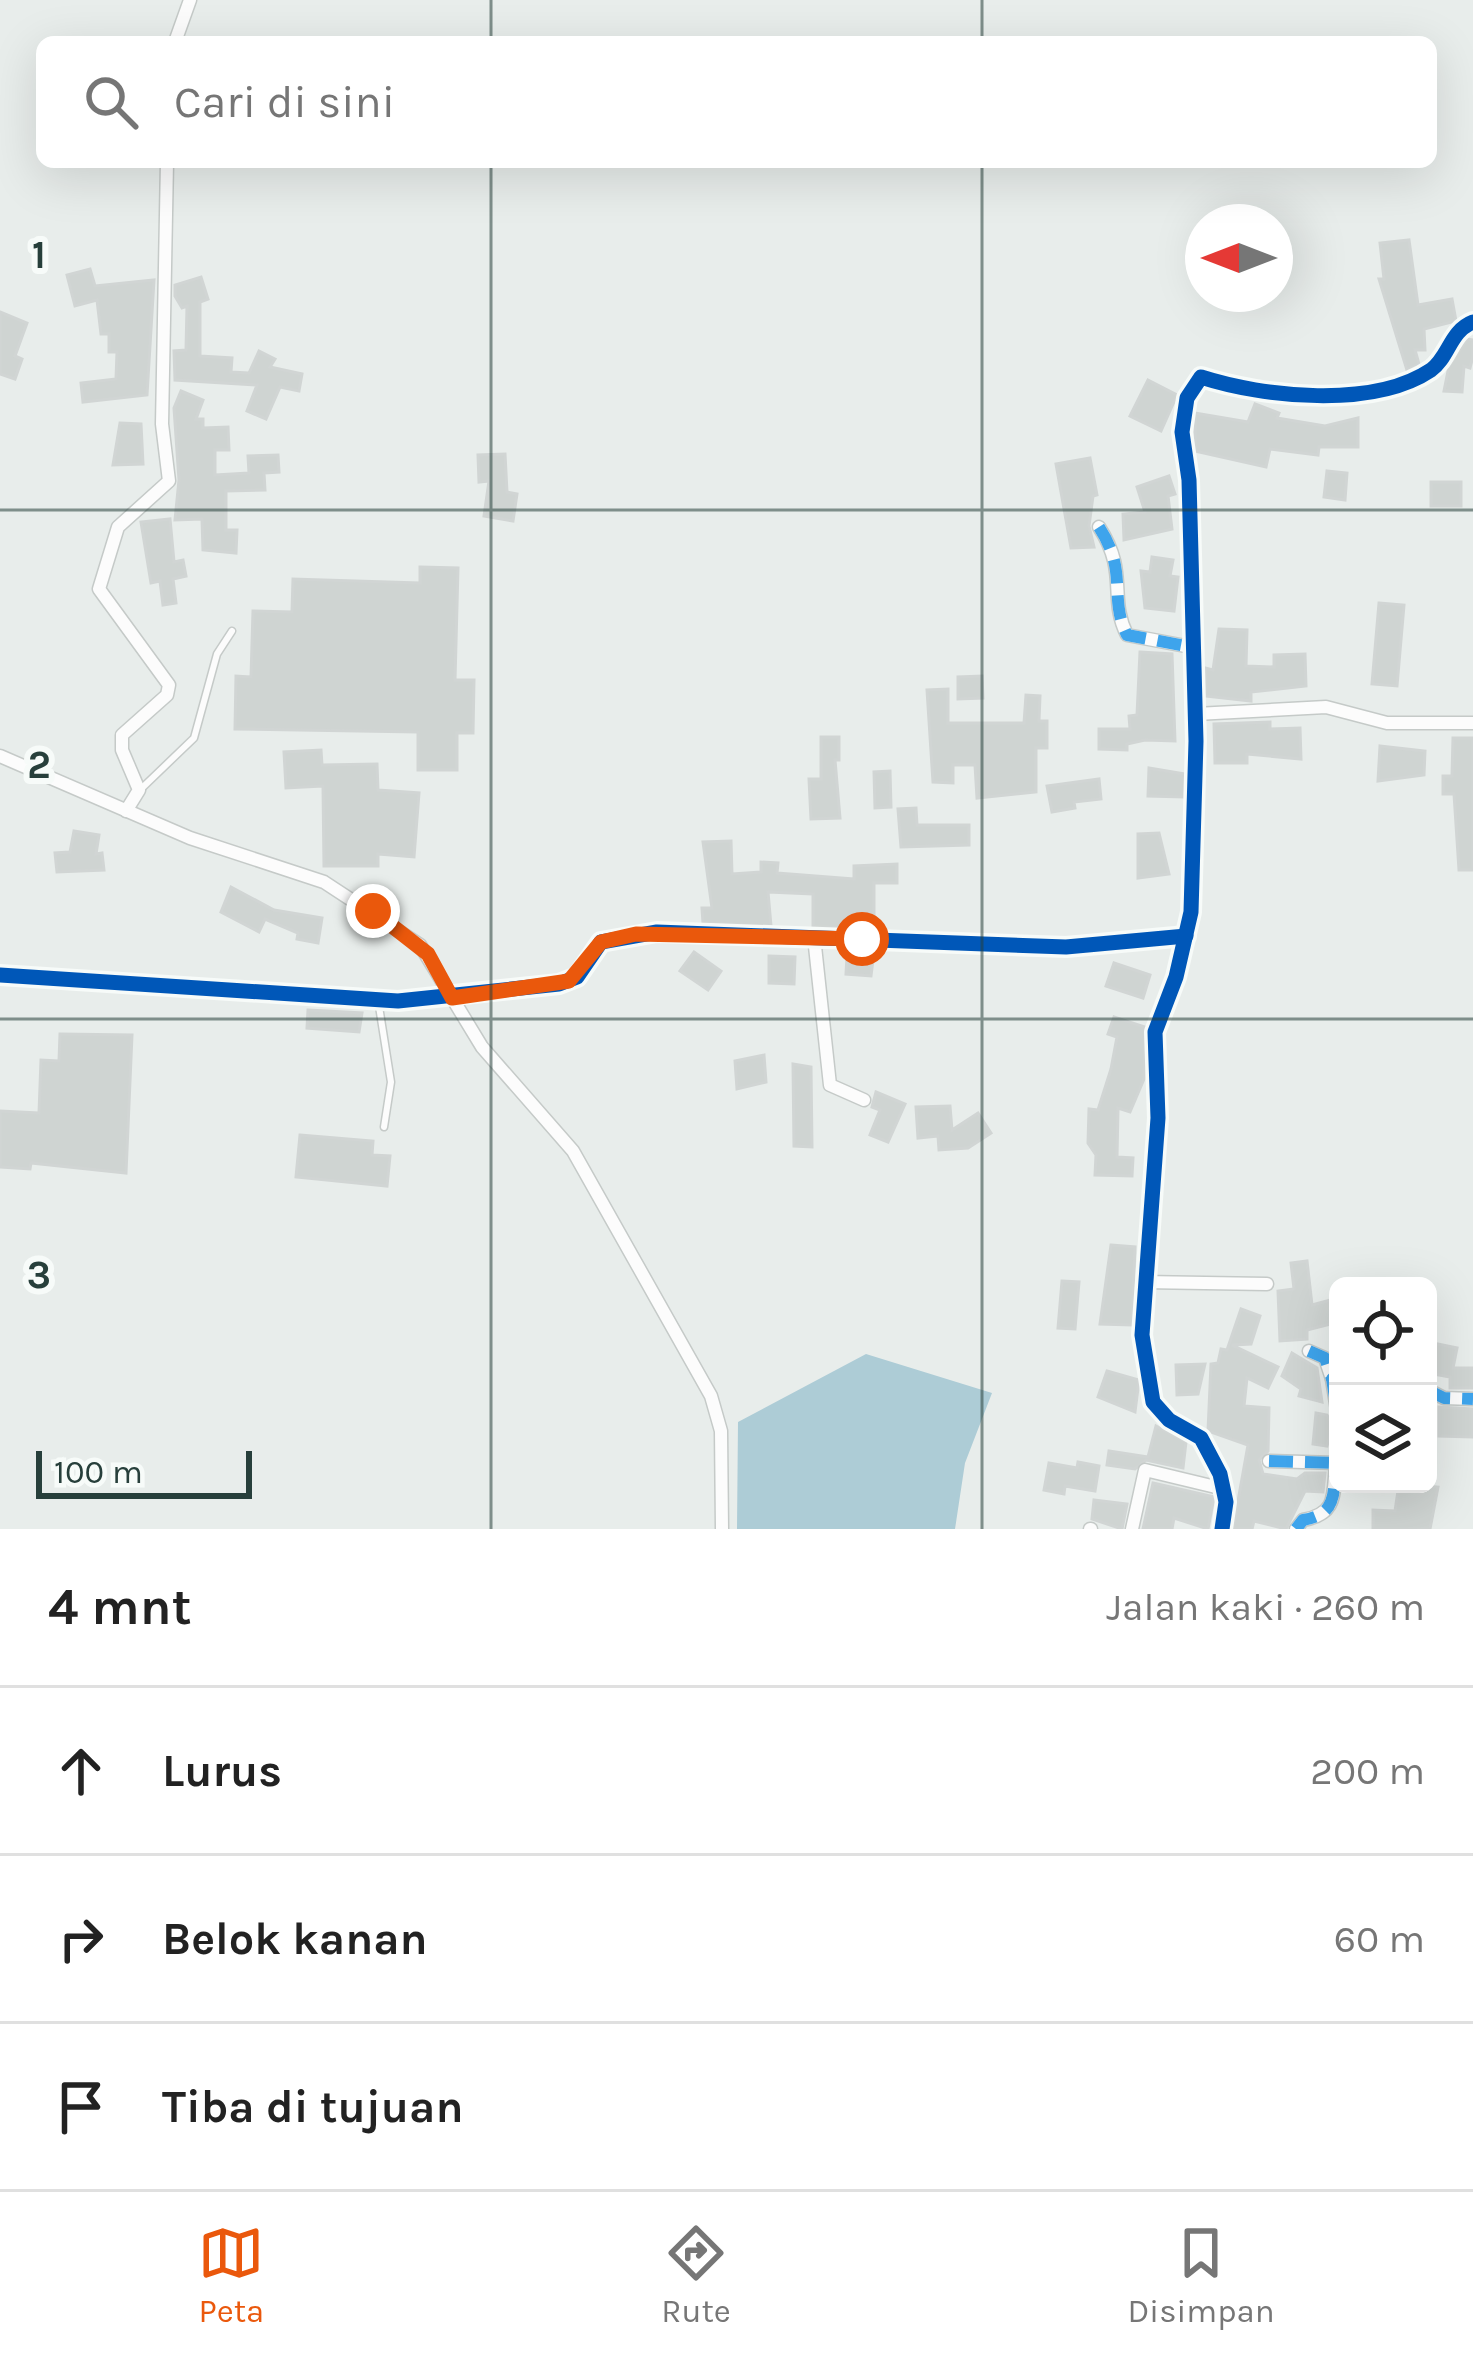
<!DOCTYPE html>
<html lang="id">
<head>
<meta charset="utf-8">
<style>
	body { margin:0; font-family:Karla,sans-serif; background:#f6f6f6; color:#222 }
	.controls { position:absolute; right:36px; bottom:36px; display:grid; overflow:hidden; border-radius:18px; box-shadow:0 12px 48px #0002 }
	.controls button { width:108px; height:108px; display:grid; place-items:center; padding:0; border:0; border-bottom:3px solid #e0e0e0; background:#fff; color:#222; font:60px sans-serif }
	.compass { position:absolute; left:1185px; top:204px; width:108px; height:108px; border-radius:50%; background:#fff; box-shadow:0 12px 48px #0002; rotate:270deg }
	.scale { position:absolute; left:36px; bottom:30px; width:216px; box-sizing:border-box; padding-left:12px; border:6px solid #273f3b; border-top:0; font-size:33px; line-height:42px; white-space:nowrap; color:#273f3b; -webkit-text-stroke:9px #f7fbf9; paint-order:stroke }
	.stop { position:absolute; width:36px; height:36px; margin:-27px; border:9px solid #ea580c; border-radius:50%; background:#fff }
	.stop.end { background:#ea580c; border-color:#fff; box-shadow:0 3px 12px #0008 }
	.list { margin:0; padding:0; list-style:none }
	h2 { display:flex; justify-content:space-between; align-items:center; height:156px; margin:0; padding:0 48px; font-size:51px }
	h2 small { font-size:39px; font-weight:400; color:#767676 }
	.list li { display:grid; grid-template-columns:78px 1fr auto; gap:36px; align-items:center; box-sizing:border-box; height:168px; padding:0 48px; border-top:3px solid #e0e0e0 }
	.list b { display:block; font-size:45px; white-space:nowrap }
	.list em { font-size:39px; font-style:normal; color:#767676 }
	.icon { flex:none; width:66px; height:66px; fill:none; stroke:currentColor; stroke-width:2; stroke-linecap:round; stroke-linejoin:round }
	.map { position:relative; flex:none; width:1473px; height:1529px; overflow:hidden }
	.search { position:absolute; background:#fff; box-shadow:0 12px 48px #0002; left:36px; right:36px; top:36px; height:132px; display:flex; align-items:center; gap:30px; box-sizing:border-box; padding:0 42px; border-radius:18px; color:#767676; font-size:45px }
	.sheet { height:660px; background:#fff }
	nav { display:flex; justify-content:space-around; align-items:center; box-sizing:border-box; height:168px; border-top:3px solid #e0e0e0; background:#fff; font-size:33px; color:#767676 }
	nav a { display:grid; justify-items:center; gap:6px }
	nav .on { color:#ea580c }
	.map>svg:first-child { display:block }
	.water { fill:#adccd6 }
	.building { fill:#cfd4d2; stroke:#d1d5d4; stroke-width:3 }
	.lines { fill:none; stroke-linecap:round; stroke-linejoin:round }
	.service-casing { stroke:#c5cac8; stroke-width:9 }
	.minor-casing { stroke:#c5cac8; stroke-width:15 }
	.service { stroke:#fcfcfc; stroke-width:6 }
	.minor { stroke:#fcfcfc; stroke-width:12 }
	.quiet { stroke:#3ea4ec; stroke-width:12; stroke-dasharray:24 12; stroke-linecap:butt }
	.cycleway-casing { stroke:#f7fbf9; stroke-width:22 }
	.cycleway { stroke:#0057b8; stroke-width:15 }
	.route { stroke:#ea580c; stroke-width:15 }
	.grid { fill:none; stroke:#273f3b; stroke-width:3; stroke-opacity:0.55 }
	.grid-label { font-size:39px; text-anchor:middle; font-weight:bold; fill:#273f3b; stroke:#f7fbf9; stroke-width:12; stroke-linejoin:round; paint-order:stroke }
</style>
</head>
<body>
<div class="map">
<svg width="1473" height="1529" viewBox="0 0 1473 1529">
	<rect width="100%" height="100%" fill="#e8edeb"/>
	<path class="water" d="M866,1354L992,1393L965,1463L955,1529H737L738,1422Z"/>
	<g class="building">
		<path d="M1409,240L1418,305L1452,299L1456,321L1424,329L1425,350H1415L1419,364L1407,370L1379,279H1384L1380,243Z"/>
		<path d="M90,269L95,286L154,280L147,395L83,402L81,383L116,379L117,352H109V334H101L97,300L75,306L67,275Z"/>
		<path d="M201,277L208,299L200,302V356L232,358L231,372L249,373L259,351L275,359L270,367L302,374L299,391L280,387L266,419L247,411L257,385L175,380L174,351L186,350L187,306L182,308L175,296V285Z"/>
		<path d="M0,312L27,323L15,356L22,359L15,379L0,374Z"/>
		<path d="M1467,339L1473,340V356L1470,368L1464,366L1462,392L1444,391L1449,366Z"/>
		<path d="M1148,380L1177,395L1161,431L1130,416Z"/>
		<path d="M181,391L203,400L196,419H203V428L228,427L229,450H215V475L249,473L248,456L278,455L279,472L264,473L265,490L226,491V530H237L236,553L203,550L202,519L175,520L179,480L174,408Z"/>
		<path d="M1255,404L1279,413L1277,418L1325,426L1358,418V447H1319L1318,455L1270,449L1266,467L1195,451V413L1248,422Z"/>
		<path d="M120,423L141,424L143,464L113,465Z"/>
		<path d="M505,454L507,492L517,494L513,521L484,516L489,481L479,482L478,455Z"/>
		<path d="M1090,458L1097,495L1093,496L1089,526L1094,547L1071,548L1056,464Z"/>
		<path d="M1327,471L1347,473L1345,500L1324,497Z"/>
		<path d="M1169,476L1175,494L1168,496L1172,529L1124,540L1123,514L1145,512L1137,487Z"/>
		<rect x="1431" y="482" width="30" height="24"/>
		<path d="M170,519L174,562L183,560L186,576L173,579L176,603L163,605L160,581L151,583L141,522Z"/>
		<path d="M1152,557L1173,560L1170,576L1178,577L1174,611L1145,608L1141,571L1150,572Z"/>
		<path d="M420,567L458,568L455,680H474L473,733H457V770H418V732L235,729L236,676L251,677L253,611L292,612L293,579L420,583Z"/>
		<path d="M1379,603L1404,605L1397,686L1372,684Z"/>
		<path d="M1219,629L1247,630L1246,666L1274,667V655L1305,654L1306,686L1251,692V701L1205,696V668L1213,670Z"/>
		<path d="M1140,652L1172,654L1175,741L1145,740L1127,744V750L1099,749V729H1130L1129,716L1137,715Z"/>
		<path d="M982,676L983,698L958,699V677Z"/>
		<path d="M948,689V723H1024L1026,695L1040,696L1039,721H1047V748H1036V792L977,798L975,765H953V783L933,782L927,690Z"/>
		<path d="M1270,722V729L1300,728L1301,759L1247,754V763H1215L1214,724Z"/>
		<path d="M821,737H839V760H835L840,818L811,819L809,779H821Z"/>
		<path d="M1453,738H1473V870H1459L1454,794H1443V776H1452Z"/>
		<path d="M1380,746L1425,751L1424,775L1378,781Z"/>
		<path d="M321,750L322,765L377,764L378,790L419,793L414,857L378,854V866H324L323,786L286,788L284,752Z"/>
		<path d="M1149,768L1185,774L1184,797L1148,796Z"/>
		<path d="M890,771L891,807L875,808L874,772Z"/>
		<path d="M1099,779L1101,799L1074,802L1075,808L1052,812L1047,786Z"/>
		<path d="M916,808L917,825H969V845L901,847L898,809Z"/>
		<path d="M74,831L99,835L96,854L102,853L104,870L57,872L55,853L70,852Z"/>
		<path d="M1159,833L1169,874L1138,878V834Z"/>
		<path d="M731,841L732,874L761,872V862L778,863L777,873L854,879V866L897,864V883H874V928L813,927V894L768,892L771,926L703,923L702,908H712L703,842Z"/>
		<path d="M231,887L274,910L322,918L318,943L297,939L298,933L265,919L259,932L221,912Z"/>
		<path d="M861,951L874,952L871,976L846,974L847,956H860Z"/>
		<path d="M694,952L721,971L708,990L680,971Z"/>
		<path d="M769,956L795,957L794,984L769,983Z"/>
		<path d="M1114,963L1150,975L1143,998L1106,986Z"/>
		<path d="M308,1010L362,1013L359,1032L307,1028Z"/>
		<path d="M1114,1017L1145,1027L1144,1079L1130,1112L1118,1108L1117,1157L1133,1158L1132,1176L1095,1175L1096,1155L1088,1143L1089,1109L1098,1110L1111,1069L1117,1037L1108,1034Z"/>
		<path d="M60,1034L132,1035L126,1173L31,1163L30,1169L0,1167V1111L39,1113L41,1060L59,1061Z"/>
		<path d="M764,1055L766,1082L737,1089L735,1061Z"/>
		<path d="M793,1064L811,1067L812,1147L794,1146Z"/>
		<path d="M876,1092L905,1104L888,1142L870,1135L880,1110L872,1107Z"/>
		<path d="M950,1106L952,1130L978,1113L991,1133L968,1148L939,1150L938,1136L918,1138L916,1107Z"/>
		<path d="M300,1135L373,1141L372,1155L390,1156L387,1186L296,1177Z"/>
		<path d="M1111,1245L1135,1247L1132,1325L1100,1324Z"/>
		<path d="M1307,1261L1312,1305L1338,1298V1322L1307,1330V1339L1280,1341L1278,1291L1294,1289L1291,1263Z"/>
		<path d="M1062,1281L1079,1282L1075,1329L1058,1328Z"/>
		<path d="M1241,1309L1260,1316L1251,1344L1232,1345L1278,1367L1268,1388L1247,1378L1244,1406L1269,1408L1268,1451L1259,1460L1263,1474L1297,1479L1305,1473H1325L1323,1492L1305,1491L1286,1529L1254,1521L1252,1529H1233L1248,1445L1208,1431L1211,1364L1218,1363L1221,1349L1227,1350Z"/>
		<path d="M1428,1342L1457,1348L1453,1368H1473V1388H1450V1377L1428,1373Z"/>
		<path d="M1292,1353L1317,1368L1322,1402L1299,1396L1301,1389L1282,1376Z"/>
		<path d="M1205,1364L1198,1394L1177,1395L1176,1365Z"/>
		<path d="M1107,1371L1139,1380L1135,1412L1098,1397Z"/>
		<path d="M1439,1407L1473,1409V1437L1439,1436Z"/>
		<path d="M1316,1413L1327,1415L1333,1425L1327,1446L1313,1444Z"/>
		<path d="M1156,1426L1186,1442L1183,1468L1146,1460L1135,1469L1107,1465L1109,1451L1148,1457Z"/>
		<path d="M1078,1462L1099,1466L1095,1491L1065,1486L1064,1494L1044,1490L1049,1463L1077,1468Z"/>
		<path d="M1153,1483L1214,1497L1208,1529L1174,1518L1172,1529H1143Z"/>
		<path d="M1399,1484L1438,1487L1430,1529H1373V1510L1395,1511Z"/>
		<path d="M1094,1500L1127,1504L1122,1529L1092,1519Z"/>
	</g>
	<g class="lines">
		<g class="service-casing">
			<g id="service">
				<path d="M142,788L194,738L217,654L232,631"/>
				<path d="M378,1000L391,1082L384,1127"/>
			</g>
		</g>
		<g class="minor-casing">
			<g id="minor">
				<path d="M175,42L190,0"/>
				<path d="M1099,527C1129,573 1108,597 1127,635L1191,647"/>
				<path d="M1196,714L1326,707L1387,723H1473"/>
				<path d="M0,756L190,838L324,882L420,945L482,1047L573,1151L711,1396L721,1431L722,1529"/>
				<path d="M126,811L139,790L122,750V735L167,695L169,685L99,589L118,527L169,481L162,424L167,162"/>
				<path d="M814,937L830,1085L864,1100"/>
				<path d="M0,975L398,1001L559,984L577,977L601,942L657,932L1066,947L1186,936"/>
				<path d="M1143,1282L1267,1284"/>
				<path d="M1309,1351L1325,1358L1332,1379"/>
				<path d="M1338,1378L1332,1379L1338,1416"/>
				<path d="M1428,1390L1444,1398L1473,1399"/>
				<path d="M1269,1461L1336,1463L1338,1442"/>
				<path d="M1090,1529H1091"/>
				<path d="M1132,1529L1145,1470L1224,1489"/>
				<path d="M1222,1529L1226,1502L1220,1474L1201,1438L1169,1420L1153,1402L1142,1335L1158,1118L1155,1032L1176,977L1191,912L1196,741L1189,480L1182,432L1187,398L1201,377C1263,397 1373,409 1431,370C1449,357 1450,331 1473,322"/>
				<path d="M1296,1529L1303,1520C1338,1514 1333,1494 1336,1463"/>
			</g>
		</g>
		<use href="#service" class="service"/>
		<use href="#minor" class="minor"/>
		<g class="quiet">
			<path d="M1099,527C1129,573 1108,597 1127,635L1191,647"/>
			<path d="M1309,1351L1325,1358L1332,1379"/>
			<path d="M1338,1378L1332,1379L1338,1416"/>
			<path d="M1428,1390L1444,1398L1473,1399"/>
			<path d="M1269,1461L1336,1463L1338,1442"/>
			<path d="M1296,1529L1303,1520C1338,1514 1333,1494 1336,1463"/>
		</g>
		<g class="cycleway-casing">
			<g id="cycleway">
				<path d="M0,975L398,1001L559,984L577,977L601,942L657,932L1066,947L1186,936"/>
				<path d="M1222,1529L1226,1502L1220,1474L1201,1438L1169,1420L1153,1402L1142,1335L1158,1118L1155,1032L1176,977L1191,912L1196,741L1189,480L1182,432L1187,398L1201,377C1263,397 1373,409 1431,370C1449,357 1450,331 1473,322"/>
			</g>
		</g>
		<use href="#cycleway" class="cycleway"/>
	</g>
	<g class="lines">
		<path class="route" d="M373,911L428,954L452,998L569,981L601,942L636,934L862,939"/>
	</g>
	<path class="grid" d="M491,0V42M982,0V42M491,162V1529M982,162V1529M0,510H1473M0,1019H1473"/>
	<g class="grid-label">
		<text x="39" y="268">1</text>
		<text x="39" y="778">2</text>
		<text x="39" y="1288">3</text>
	</g>
</svg>
<div class="controls">
<button><svg class="icon" aria-label="locate" viewBox="0 0 24 24"><circle cx="12" cy="12" r="6"/><path d="M12 2v4M12 18v4M2 12h4M18 12h4"/></svg></button>
<button><svg class="icon" aria-label="layers" viewBox="0 0 24 24"><path d="M12 4l9 5-9 5-9-5zM3 14l9 5 9-5"/></svg></button>
</div>
<svg class="compass" viewBox="-18 -18 36 36"><path d="M0-13l5 13h-10z" fill="#e53935"/><path d="M0 13l5-13h-10z" fill="#767676"/></svg>
<div class="scale">100 m</div>
<div class="stop" style="left:862px;top:939px"></div>
<div class="stop end" style="left:373px;top:911px"></div>
<div class="search"><svg class="icon" aria-label="search" viewBox="0 0 24 24"><circle cx="10" cy="10" r="6"/><path d="M15 15l6 6"/></svg>Cari di sini</div>
</div>
<section class="sheet">
<h2>4 mnt<small>Jalan kaki · 260 m</small></h2>
<ul class="list">
<li><svg class="icon" aria-label="ahead" viewBox="0 0 24 24"><path d="M12 20V5M6 11l6-6 6 6"/></svg><div><b>Lurus</b></div><em>200 m</em></li>
<li><svg class="icon" aria-label="right" viewBox="0 0 24 24"><path d="M7 20v-9h11M14 6l5 5-5 5"/></svg><div><b>Belok kanan</b></div><em>60 m</em></li>
<li><svg class="icon" aria-label="arrive" viewBox="0 0 24 24"><path d="M6 21V4h12l-3 4 3 4H6"/></svg><div><b>Tiba di tujuan</b></div></li>
</ul>
</section>
<nav>
<a class="on"><svg class="icon" aria-label="map" viewBox="0 0 24 24"><path d="M3 6l6-2 6 2 6-2v14l-6 2-6-2-6 2zM9 4v14M15 6v14"/></svg>Peta</a>
<a><svg class="icon" aria-label="directions" viewBox="0 0 24 24"><path d="M12 3l9 9-9 9-9-9zM9 14v-3h6M13 9l2 2-2 2"/></svg>Rute</a>
<a><svg class="icon" aria-label="saved" viewBox="0 0 24 24"><path d="M7 4h10v16l-5-4-5 4z"/></svg>Disimpan</a>
</nav>
</body>
</html>
